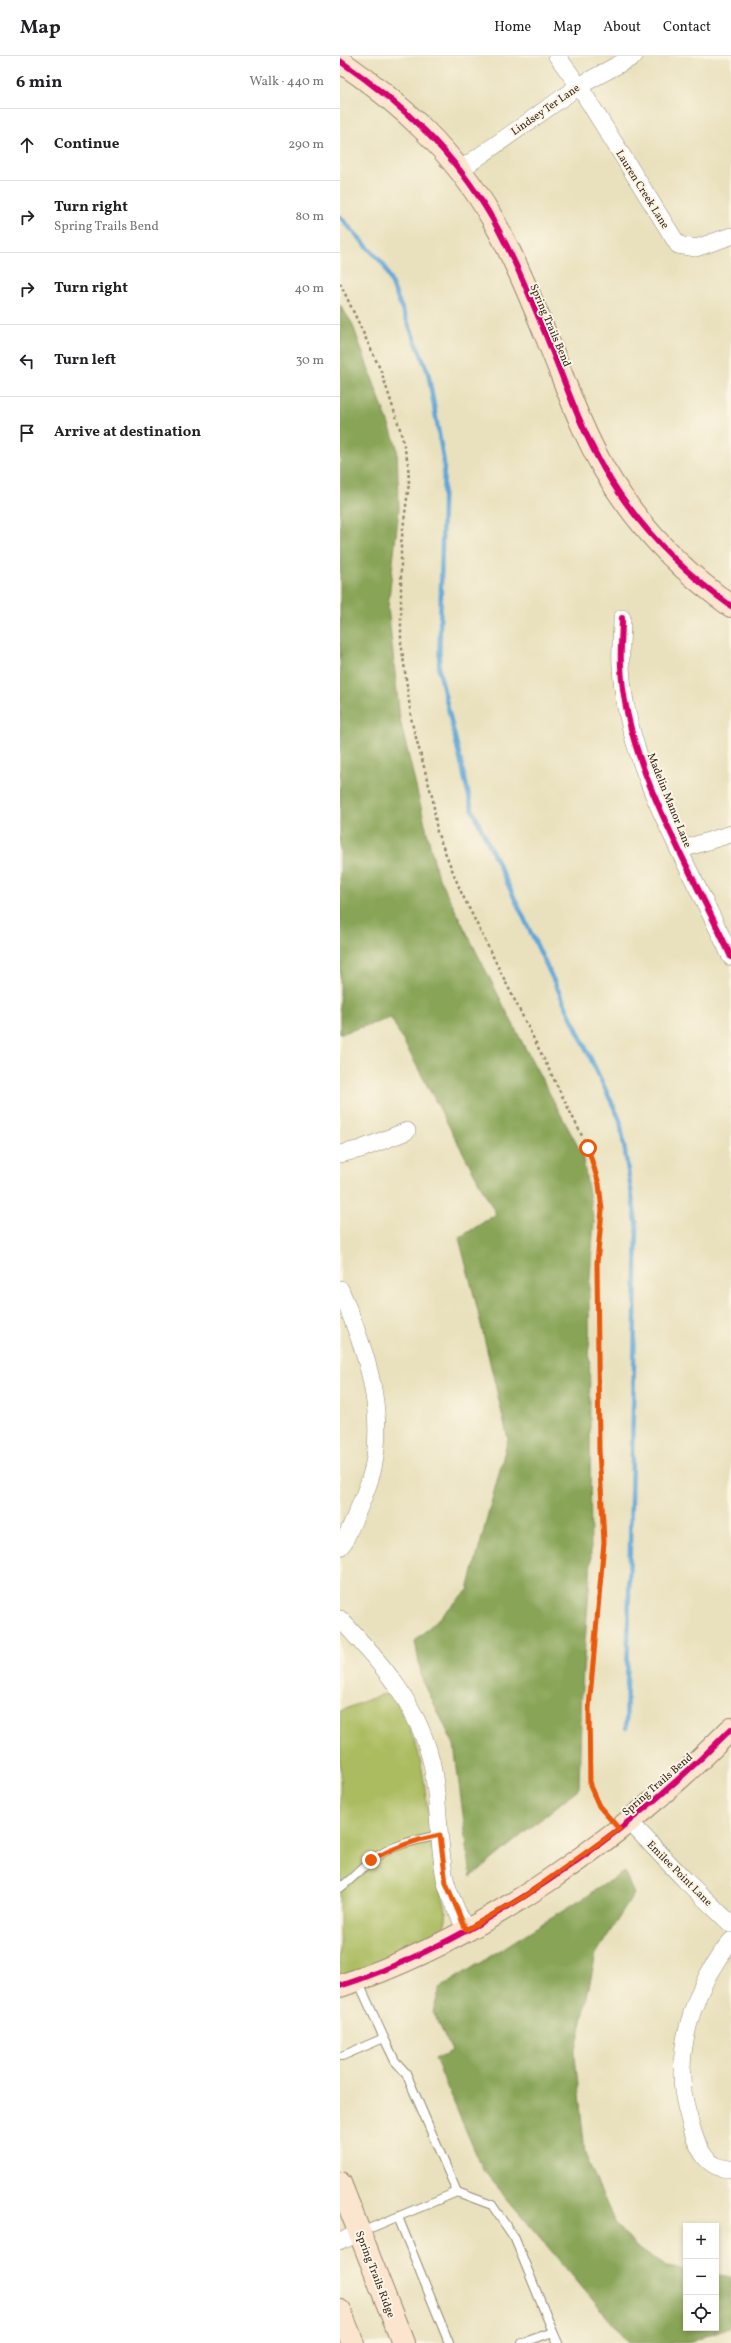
<!DOCTYPE html>
<html lang="en">
<head>
<meta charset="utf-8">
<style>
	body { margin:0; font-family:Vollkorn,serif; background:#f6f6f6; color:#202124 }
	.controls { position:absolute; right:12px; bottom:12px; display:grid; overflow:hidden; border-radius:0px; box-shadow:0 2px 6px #0003 }
	.controls button { width:36px; height:36px; display:grid; place-items:center; padding:0; border:0; border-bottom:1px solid #e0e0e0; background:#fff; color:#202124; font:20px sans-serif }
	.stop { position:absolute; width:12px; height:12px; margin:-9px; border:3px solid #ea580c; border-radius:50%; background:#fff }
	.stop.end { background:#ea580c; border-color:#fff; box-shadow:0 1px 4px #0008 }
	.list { margin:0; padding:0; list-style:none }
	h2 { display:flex; justify-content:space-between; align-items:center; height:52px; margin:0; padding:0 16px; font-size:17px }
	h2 small { font-size:13px; font-weight:400; color:#757577 }
	.list li { display:grid; grid-template-columns:26px 1fr auto; gap:12px; align-items:center; box-sizing:border-box; height:72px; padding:0 16px; border-top:1px solid #e0e0e0 }
	.list b { display:block; font-size:15px; white-space:nowrap }
	.list p { margin:0; font-size:13px; white-space:nowrap; color:#757577 }
	.list em { font-size:13px; font-style:normal; color:#757577 }
	.icon { flex:none; width:22px; height:22px; fill:none; stroke:currentColor; stroke-width:2; stroke-linecap:round; stroke-linejoin:round }
	.map { position:relative; flex:none; width:391px; height:2287px; overflow:hidden }
	header { display:flex; align-items:center; gap:24px; box-sizing:border-box; height:56px; padding:0 20px; background:#fff; border-bottom:1px solid #e0e0e0 }
	header strong { font-size:19px }
	nav { display:flex; gap:22px; margin-inline-start:auto; font-size:14px }
	main { display:flex }
	aside { flex:1; background:#fff }
	.map>svg:first-child { display:block }
	.green { fill:#abbc60; stroke:#73733f }
	.forest { fill:#88a456; stroke:#62673a }
	.lines { fill:none; stroke-linecap:round; stroke-linejoin:round }
	.stream { stroke:#61a6d7; stroke-width:4.5 }
	.lane-casing { stroke:#92866e; stroke-width:10 }
	.street-casing { stroke:#92866e; stroke-width:18 }
	.secondary-casing { stroke:#92866e; stroke-width:24 }
	.path { stroke:#92866e; stroke-width:2.5; stroke-dasharray:3 3; stroke-linecap:butt }
	.lane { stroke:#fff; stroke-width:8 }
	.street { stroke:#fff; stroke-width:17 }
	.secondary { stroke:#fce5cf; stroke-width:22 }
	.cycleway-casing { stroke:#fcf5e5; stroke-width:8 }
	.cycleway { stroke:#d6006c; stroke-width:6 }
	.route { stroke:#ea580c; stroke-width:5 }
	.labels { text-anchor:middle; stroke-width:4; stroke-linejoin:round; paint-order:stroke }
	.street-label { font-size:11px; fill:#3b2a1e; stroke:#fcf5e5 }
</style>
</head>
<body>
<header>
<strong>Map</strong>
<nav><a>Home</a><a>Map</a><a>About</a><a>Contact</a></nav>
</header>
<main>
<aside>
<h2>6 min<small>Walk · 440 m</small></h2>
<ul class="list">
<li><svg class="icon" aria-label="ahead" viewBox="0 0 24 24"><path d="M12 20V5M6 11l6-6 6 6"/></svg><div><b>Continue</b></div><em>290 m</em></li>
<li><svg class="icon" aria-label="right" viewBox="0 0 24 24"><path d="M7 20v-9h11M14 6l5 5-5 5"/></svg><div><b>Turn right</b><p>Spring Trails Bend</p></div><em>80 m</em></li>
<li><svg class="icon" aria-label="right" viewBox="0 0 24 24"><path d="M7 20v-9h11M14 6l5 5-5 5"/></svg><div><b>Turn right</b></div><em>40 m</em></li>
<li><svg class="icon" aria-label="left" viewBox="0 0 24 24"><path d="M17 20v-9H6M10 6l-5 5 5 5"/></svg><div><b>Turn left</b></div><em>30 m</em></li>
<li><svg class="icon" aria-label="arrive" viewBox="0 0 24 24"><path d="M6 21V4h12l-3 4 3 4H6"/></svg><div><b>Arrive at destination</b></div></li>
</ul>
</aside>
<div class="map">
<svg width="391" height="2287" viewBox="0 0 391 2287">
	<rect width="100%" height="100%" fill="#fcf5e5"/>
	<filter id="ink" filterUnits="userSpaceOnUse"><feTurbulence type="fractalNoise" baseFrequency=".025" numOctaves="2"/><feDisplacementMap in="SourceGraphic" scale="8" xChannelSelector="R" yChannelSelector="G"/><feConvolveMatrix kernelMatrix="1 2 1 2 8 2 1 2 1" color-interpolation-filters="sRGB"/></filter>
	<filter id="wash" filterUnits="userSpaceOnUse"><feTurbulence type="fractalNoise" baseFrequency=".012" numOctaves="4" result="noise"/><feDisplacementMap in="SourceGraphic" scale="16" xChannelSelector="R" yChannelSelector="G"/><feGaussianBlur stdDeviation="0.9" result="paint"/><feColorMatrix in="noise" values="0 0 0 0 0 0 0 0 0 0 0 0 0 0 0 0 0 1.4 0 .05"/><feComposite in="paint" operator="in"/></filter>
	<g filter="url(#wash)">
		<rect width="100%" height="100%" fill="#e9e1bd"/>
		<path class="green" d="M50,1635C61,1654 71,1674 78,1695C90,1739 87,1786 99,1830C102,1842 111,1859 103,1871C93,1887 21,1912 0,1921V1655Z"/>
		<g class="forest">
			<path d="M0,249L12,267L57,391L59,453L48,551L60,664L97,818L182,986L242,1098L254,1166L249,1235L251,1505L242,1629L239,1732L131,1821L114,1689L82,1623L75,1585L128,1534L168,1383L135,1243L119,1182L156,1158L51,962L0,978Z"/>
			<path d="M284,1816L294,1838L256,1898L235,1999L245,2098L274,2165L295,2190L326,2211L346,2214V2272H376V2219L391,2222V2270L349,2287H289L143,2114L95,2003L112,1995L93,1956L100,1932Z"/>
		</g>
		<g class="lines">
			<path class="stream" d="M0,161L44,209L88,316L104,407L99,614L132,753L280,1064L297,1172L286,1672"/>
		</g>
	</g>
	<g filter="url(#ink)">
		<g class="lines">
			<g class="lane-casing">
				<g id="lane">
					<path d="M0,1832C11,1824 20,1814 30,1805C51,1789 75,1784 100,1779"/>
					<path d="M44,1982L55,2005L66,2017L117,2136"/>
					<path d="M2,2000L44,1982L18,1925"/>
					<path d="M58,2161L109,2287"/>
					<path d="M21,2176L117,2136L152,2149L175,2183L213,2276L182,2287"/>
					<path d="M213,2276L218,2287"/>
				</g>
			</g>
			<g class="street-casing">
				<g id="street">
					<path d="M217,0L239,30L338,189L356,192L391,180"/>
					<path d="M120,114L239,30L294,0"/>
					<path d="M282,562C282,578 280,594 281,610C285,709 351,812 391,901"/>
					<path d="M339,794L391,778"/>
					<path d="M0,1098L21,1093L67,1075"/>
					<path d="M0,1233C24,1289 46,1350 33,1412C27,1438 14,1462 4,1486L0,1491"/>
					<path d="M0,1563C40,1606 76,1645 91,1704C100,1744 97,1787 106,1827C111,1843 119,1859 126,1875"/>
					<path d="M290,1766L345,1824L391,1868"/>
					<path d="M391,1885C358,1925 337,1983 343,2035C345,2049 349,2063 353,2076C359,2095 368,2113 391,2113"/>
					<path d="M0,2186L20,2176"/>
				</g>
			</g>
			<g class="secondary-casing">
				<g id="secondary">
					<path d="M0,5C62,48 114,96 152,162C174,201 192,245 209,287C226,329 241,373 264,413C296,468 339,513 391,550"/>
					<path d="M0,1930C141,1884 288,1778 391,1673"/>
					<path d="M0,2127L63,2287"/>
					<path d="M0,2255L13,2287"/>
				</g>
			</g>
			<path class="path" d="M0,227L41,315L60,373L68,407L69,427L61,488V586L72,667L93,744L97,776L121,836L248,1092L259,1128L262,1154L257,1207L259,1394L264,1486L249,1652L250,1730L259,1750L267,1760"/>
			<use href="#lane" class="lane"/>
			<use href="#street" class="street"/>
			<use href="#secondary" class="secondary"/>
			<g class="cycleway-casing">
				<g id="cycleway">
					<path d="M0,5C62,48 114,96 152,162C174,201 192,245 209,287C226,329 241,373 264,413C296,468 339,513 391,550"/>
					<path d="M282,562C282,578 280,594 281,610C285,709 351,812 391,901"/>
					<path d="M0,1930C141,1884 288,1778 391,1673"/>
				</g>
			</g>
			<use href="#cycleway" class="cycleway"/>
		</g>
	</g>
	<g class="lines" filter="url(#ink)">
		<path class="route" d="M31,1804C54,1791 74,1784 100,1779L106,1827L126,1874L185,1840L279,1773L259,1750L250,1730L249,1652L264,1486L259,1394L257,1207L262,1154L259,1128L248,1092"/>
	</g>
	<g class="labels">
		<g class="street-label">
			<text transform="translate(205 53) rotate(-35)" y="4">Lindsey Ter Lane</text>
			<text transform="translate(303 133) rotate(58)" y="4">Lauren Creek Lane</text>
			<text transform="translate(211 269) rotate(67)" y="4">Spring Trails Bend</text>
			<text transform="translate(330 744) rotate(68)" y="4">Madelin Manor Lane</text>
			<text transform="translate(317 1728) rotate(-41)" y="4">Spring Trails Bend</text>
			<text transform="translate(340 1817) rotate(45)" y="4">Emilee Point Lane</text>
			<text transform="translate(36 2218) rotate(69)" y="4">Spring Trails Ridge</text>
		</g>
	</g>
</svg>
<div class="controls">
<button>+</button>
<button>−</button>
<button><svg class="icon" aria-label="locate" viewBox="0 0 24 24"><circle cx="12" cy="12" r="6"/><path d="M12 2v4M12 18v4M2 12h4M18 12h4"/></svg></button>
</div>
<div class="stop" style="left:248px;top:1092px"></div>
<div class="stop end" style="left:31px;top:1804px"></div>
</div>
</main>
</body>
</html>
